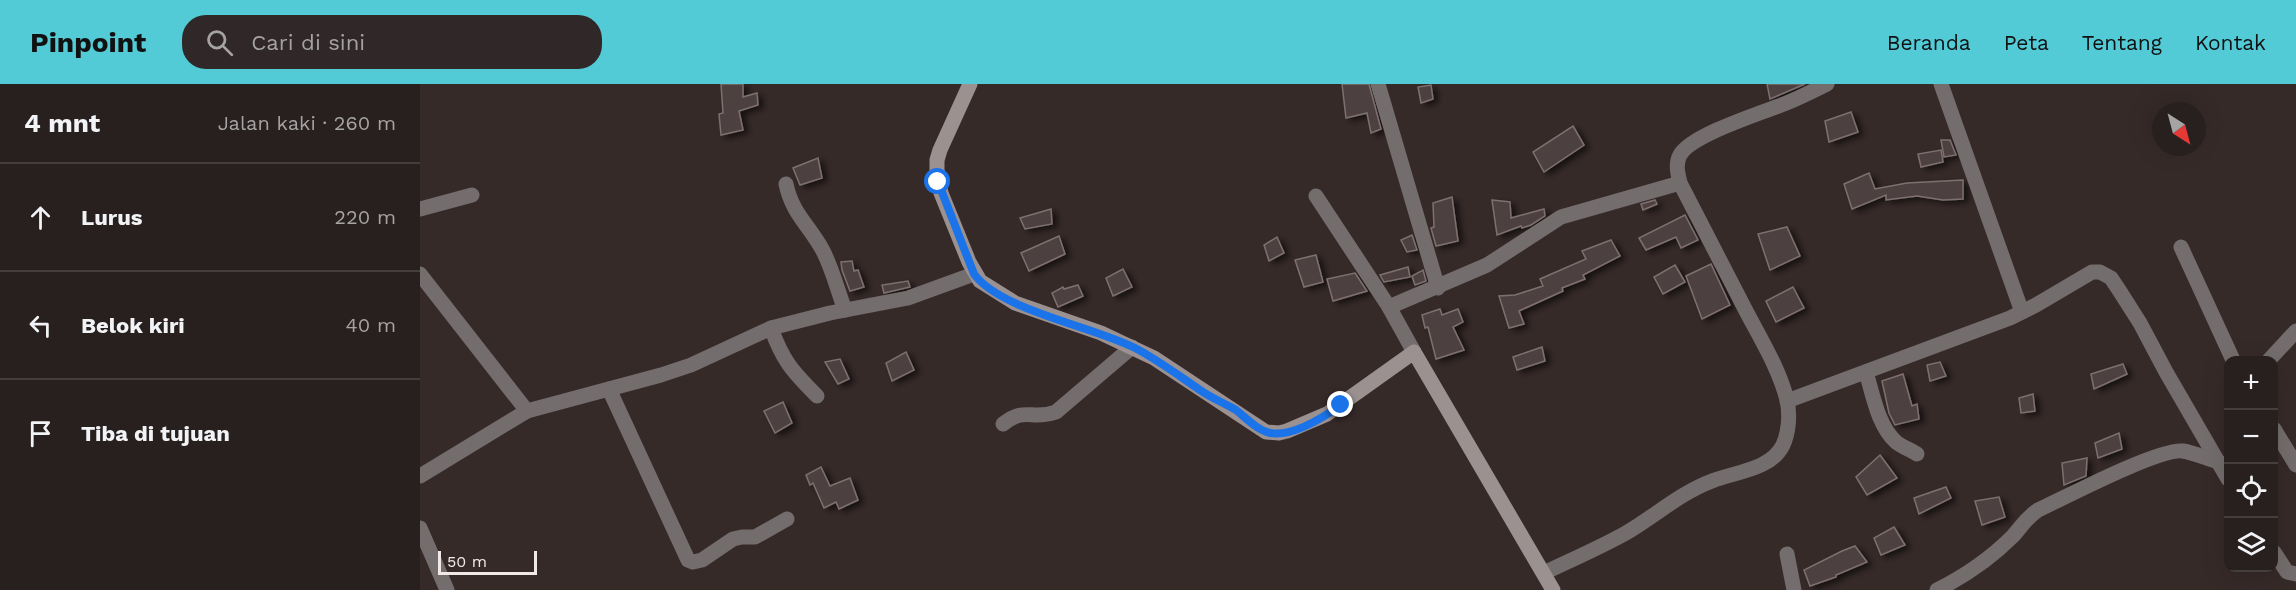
<!DOCTYPE html>
<html lang="id">
<head>
<meta charset="utf-8">
<style>
	body { margin:0; font-family:"Work Sans",sans-serif; background:#302828; color:#f1f3f6 }
	.controls { position:absolute; right:18px; bottom:18px; display:grid; overflow:hidden; border-radius:12px; box-shadow:0 6px 24px #0002 }
	.controls button { width:54px; height:54px; display:grid; place-items:center; padding:0; border:0; border-bottom:2px solid #443e3d; background:#28201f; color:#f1f3f6; font:30px sans-serif }
	.compass { position:absolute; left:1732px; top:18px; width:54px; height:54px; border-radius:50%; background:#28201f; box-shadow:0 6px 24px #0002; rotate:144deg }
	.scale { position:absolute; left:18px; bottom:15px; width:99px; box-sizing:border-box; padding-left:6px; border:3px solid #f1e9e8; border-top:0; font-size:16px; line-height:21px; white-space:nowrap; color:#f1e9e8; -webkit-text-stroke:4px #362a29; paint-order:stroke }
	.stop { position:absolute; width:18px; height:18px; margin:-14px; border:4px solid #1a73e8; border-radius:50%; background:#fff }
	.stop.end { background:#1a73e8; border-color:#fff; box-shadow:0 2px 6px #0008 }
	.list { margin:0; padding:0; list-style:none }
	h2 { display:flex; justify-content:space-between; align-items:center; height:78px; margin:0; padding:0 24px; font-size:26px }
	h2 small { font-size:20px; font-weight:400; color:#a5a3a4 }
	.list li { display:grid; grid-template-columns:39px 1fr auto; gap:18px; align-items:center; box-sizing:border-box; height:108px; padding:0 24px; border-top:2px solid #443e3d }
	.list b { display:block; font-size:22px; white-space:nowrap }
	.list em { font-size:20px; font-style:normal; color:#a5a3a4 }
	.icon { flex:none; width:33px; height:33px; fill:none; stroke:currentColor; stroke-width:2; stroke-linecap:round; stroke-linejoin:round }
	.map { position:relative; flex:none; width:1876px; height:506px; overflow:hidden }
	header { display:flex; align-items:center; gap:36px; box-sizing:border-box; height:84px; padding:0 30px; background:#52cbd7; color:#111 }
	header strong { font-size:28px }
	nav { display:flex; gap:33px; margin-inline-start:auto; font-size:21px }
	.search { width:420px; height:54px; background:#302828; display:flex; align-items:center; gap:15px; box-sizing:border-box; padding:0 21px; border-radius:24px; color:#a5a3a4; font-size:22px }
	main { display:flex }
	aside { flex:1; background:#28201f }
	.map>svg:first-child { display:block }
	.building { fill:#4d403f; stroke:#7e706f; stroke-width:1.5; filter:url(#shadow) }
	.lines { fill:none; stroke-linecap:round; stroke-linejoin:round }
	.street { stroke:#736d6d; stroke-width:15 }
	.secondary { stroke:#9b9190; stroke-width:15 }
	.route { stroke:#1a73e8; stroke-width:8 }
</style>
</head>
<body>
<header>
<strong>Pinpoint</strong>
<div class="search"><svg class="icon" aria-label="search" viewBox="0 0 24 24"><circle cx="10" cy="10" r="6"/><path d="M15 15l6 6"/></svg>Cari di sini</div>
<nav><a>Beranda</a><a>Peta</a><a>Tentang</a><a>Kontak</a></nav>
</header>
<main>
<aside>
<h2>4 mnt<small>Jalan kaki · 260 m</small></h2>
<ul class="list">
<li><svg class="icon" aria-label="ahead" viewBox="0 0 24 24"><path d="M12 20V5M6 11l6-6 6 6"/></svg><div><b>Lurus</b></div><em>220 m</em></li>
<li><svg class="icon" aria-label="left" viewBox="0 0 24 24"><path d="M17 20v-9H6M10 6l-5 5 5 5"/></svg><div><b>Belok kiri</b></div><em>40 m</em></li>
<li><svg class="icon" aria-label="arrive" viewBox="0 0 24 24"><path d="M6 21V4h12l-3 4 3 4H6"/></svg><div><b>Tiba di tujuan</b></div></li>
</ul>
</aside>
<div class="map">
<svg width="1876" height="506" viewBox="0 0 1876 506">
	<defs>
		<filter id="shadow"><feDropShadow dx="5" dy="3" stdDeviation="3" flood-color="#0009"/></filter>
	</defs>
	<rect width="100%" height="100%" fill="#362a29"/>
	<g class="building">
		<path d="M301,0H323V13L337,9L338,21L319,27L323,46L301,51L299,30L303,29Z"/>
		<path d="M922,0H949L961,45L951,49L947,29L926,34Z"/>
		<path d="M1347,0H1385L1350,15Z"/>
		<path d="M1011,1L1013,15L1001,19L998,3Z"/>
		<path d="M1431,28L1438,48L1409,58L1405,37Z"/>
		<path d="M1153,42L1164,61L1124,88L1113,68Z"/>
		<path d="M1521,56H1530L1536,71L1524,73Z"/>
		<path d="M1521,66L1523,78L1501,83L1498,70Z"/>
		<path d="M398,74L402,94L380,101L373,84Z"/>
		<path d="M1449,89L1455,105L1487,99L1543,96V115L1523,116L1497,112L1466,116V111L1432,125L1424,100Z"/>
		<path d="M1032,113L1038,157L1016,162L1011,144L1014,143L1013,119Z"/>
		<path d="M1072,116L1090,118L1091,134L1124,125L1125,132L1111,141L1102,144L1101,142L1077,151Z"/>
		<path d="M1235,116L1237,120L1223,126L1221,120Z"/>
		<path d="M631,125L632,140L605,145L600,134Z"/>
		<path d="M1265,131L1278,156L1261,164L1256,153L1226,166L1219,154Z"/>
		<path d="M1367,143L1380,172L1350,186L1338,150Z"/>
		<path d="M992,151L997,166L987,168L981,156Z"/>
		<path d="M639,152L645,170L609,187L601,169Z"/>
		<path d="M857,153L864,169L849,177L844,161Z"/>
		<path d="M1191,156L1200,172L1163,191L1165,195L1142,204L1143,207L1099,227L1104,240L1089,244L1079,212L1095,211L1123,202L1120,195L1166,175L1162,167Z"/>
		<path d="M896,171L903,198L884,203L875,176Z"/>
		<path d="M432,177L434,187L438,186L444,203L430,207L422,186L421,178Z"/>
		<path d="M1291,180L1310,221L1282,235L1266,192Z"/>
		<path d="M1255,181L1265,198L1243,210L1234,193Z"/>
		<path d="M988,183L990,193L964,198L960,191Z"/>
		<path d="M703,185L712,203L693,212L686,194Z"/>
		<path d="M1003,186L1006,197L995,201L992,192Z"/>
		<path d="M935,189L947,207L913,217L907,195Z"/>
		<path d="M488,197L490,203L464,209L462,201Z"/>
		<path d="M658,201L663,212L638,223L632,209L643,203L644,205Z"/>
		<path d="M1373,203L1384,224L1356,238L1346,217Z"/>
		<path d="M1020,225L1022,231L1038,225L1043,238L1033,243L1044,266L1016,275L1008,243L1005,244L1002,231Z"/>
		<path d="M1122,263L1125,277L1097,286L1093,273Z"/>
		<path d="M486,268L494,286L472,297L466,279Z"/>
		<path d="M420,275L429,295L418,300L405,278Z"/>
		<path d="M1520,278L1526,292L1510,297L1507,281Z"/>
		<path d="M1703,280L1707,290L1674,305L1671,290Z"/>
		<path d="M1483,290L1492,322L1497,320L1499,335L1475,341L1469,329L1462,297Z"/>
		<path d="M1613,310L1615,327L1601,329L1599,314Z"/>
		<path d="M363,318L372,339L355,349L344,327Z"/>
		<path d="M1699,349L1702,365L1678,374L1675,359Z"/>
		<path d="M1460,371L1477,394L1447,411L1436,393Z"/>
		<path d="M1667,374L1666,392L1644,401L1642,379Z"/>
		<path d="M401,383L410,402L430,394L438,416L419,425L416,418L404,424L393,399L390,401L386,391Z"/>
		<path d="M1526,403L1531,414L1499,430L1494,414Z"/>
		<path d="M1579,413L1585,433L1562,441L1555,417Z"/>
		<path d="M1474,443L1485,461L1461,471L1454,454Z"/>
		<path d="M1435,462L1447,478L1416,491V493L1390,502L1384,486L1422,467Z"/>
	</g>
	<g class="lines">
		<g class="street">
			<path d="M958,0L1018,204"/>
			<path d="M1521,0L1602,228"/>
			<path d="M366,100C372,129 388,140 402,165C412,183 417,205 425,226"/>
			<path d="M896,112L969,223"/>
			<path d="M0,125L52,111"/>
			<path d="M1761,163L1813,276"/>
			<path d="M0,190L107,327"/>
			<path d="M351,244C363,277 372,287 397,312"/>
			<path d="M994,268L969,223L1067,181L1141,133L1260,99"/>
			<path d="M1849,276L1876,247"/>
			<path d="M1446,288C1453,311 1458,342 1476,358C1482,363 1491,366 1497,370"/>
			<path d="M189,305L268,476L273,478L282,476L313,455L322,453H335L367,435"/>
			<path d="M1367,317L1590,234L1616,221L1672,188H1680L1691,194L1699,206L1720,239L1746,288L1808,395"/>
			<path d="M583,340C606,322 611,337 636,328L712,263"/>
			<path d="M1854,345L1876,381"/>
			<path d="M0,392L107,327L241,291L271,281L351,244L410,229L488,214L554,190"/>
			<path d="M0,444L27,506"/>
			<path d="M1854,468L1867,488L1876,490"/>
			<path d="M1367,470L1374,506"/>
			<path d="M1124,489C1151,476 1179,464 1206,449C1235,432 1260,409 1292,397C1314,388 1351,386 1363,361C1369,348 1370,330 1367,316C1359,284 1340,254 1325,225C1303,183 1282,141 1260,99C1258,90 1255,80 1260,71C1271,51 1341,29 1364,20C1379,14 1393,7 1407,0"/>
			<path d="M1517,506C1545,492 1571,474 1593,452C1602,442 1606,434 1618,426C1646,413 1739,364 1763,367C1775,369 1787,375 1799,378"/>
		</g>
		<path class="secondary" d="M550,0L520,66L517,76V86L521,109L549,178L560,197L595,219L681,249L734,274L846,348L859,349L867,347L907,330L994,268L1133,506"/>
	</g>
	<g class="lines">
		<path class="route" d="M518,98L554,190C580,226 672,242 715,264C738,276 758,291 780,306C791,314 804,319 816,326C826,334 837,346 850,349C872,353 904,333 921,321"/>
	</g>
</svg>
<div class="controls">
<button>+</button>
<button>−</button>
<button><svg class="icon" aria-label="locate" viewBox="0 0 24 24"><circle cx="12" cy="12" r="6"/><path d="M12 2v4M12 18v4M2 12h4M18 12h4"/></svg></button>
<button><svg class="icon" aria-label="layers" viewBox="0 0 24 24"><path d="M12 4l9 5-9 5-9-5zM3 14l9 5 9-5"/></svg></button>
</div>
<svg class="compass" viewBox="-18 -18 36 36"><path d="M0-13l5 13h-10z" fill="#e53935"/><path d="M0 13l5-13h-10z" fill="#a5a3a4"/></svg>
<div class="scale">50 m</div>
<div class="stop" style="left:518px;top:98px"></div>
<div class="stop end" style="left:921px;top:321px"></div>
</div>
</main>
</body>
</html>
